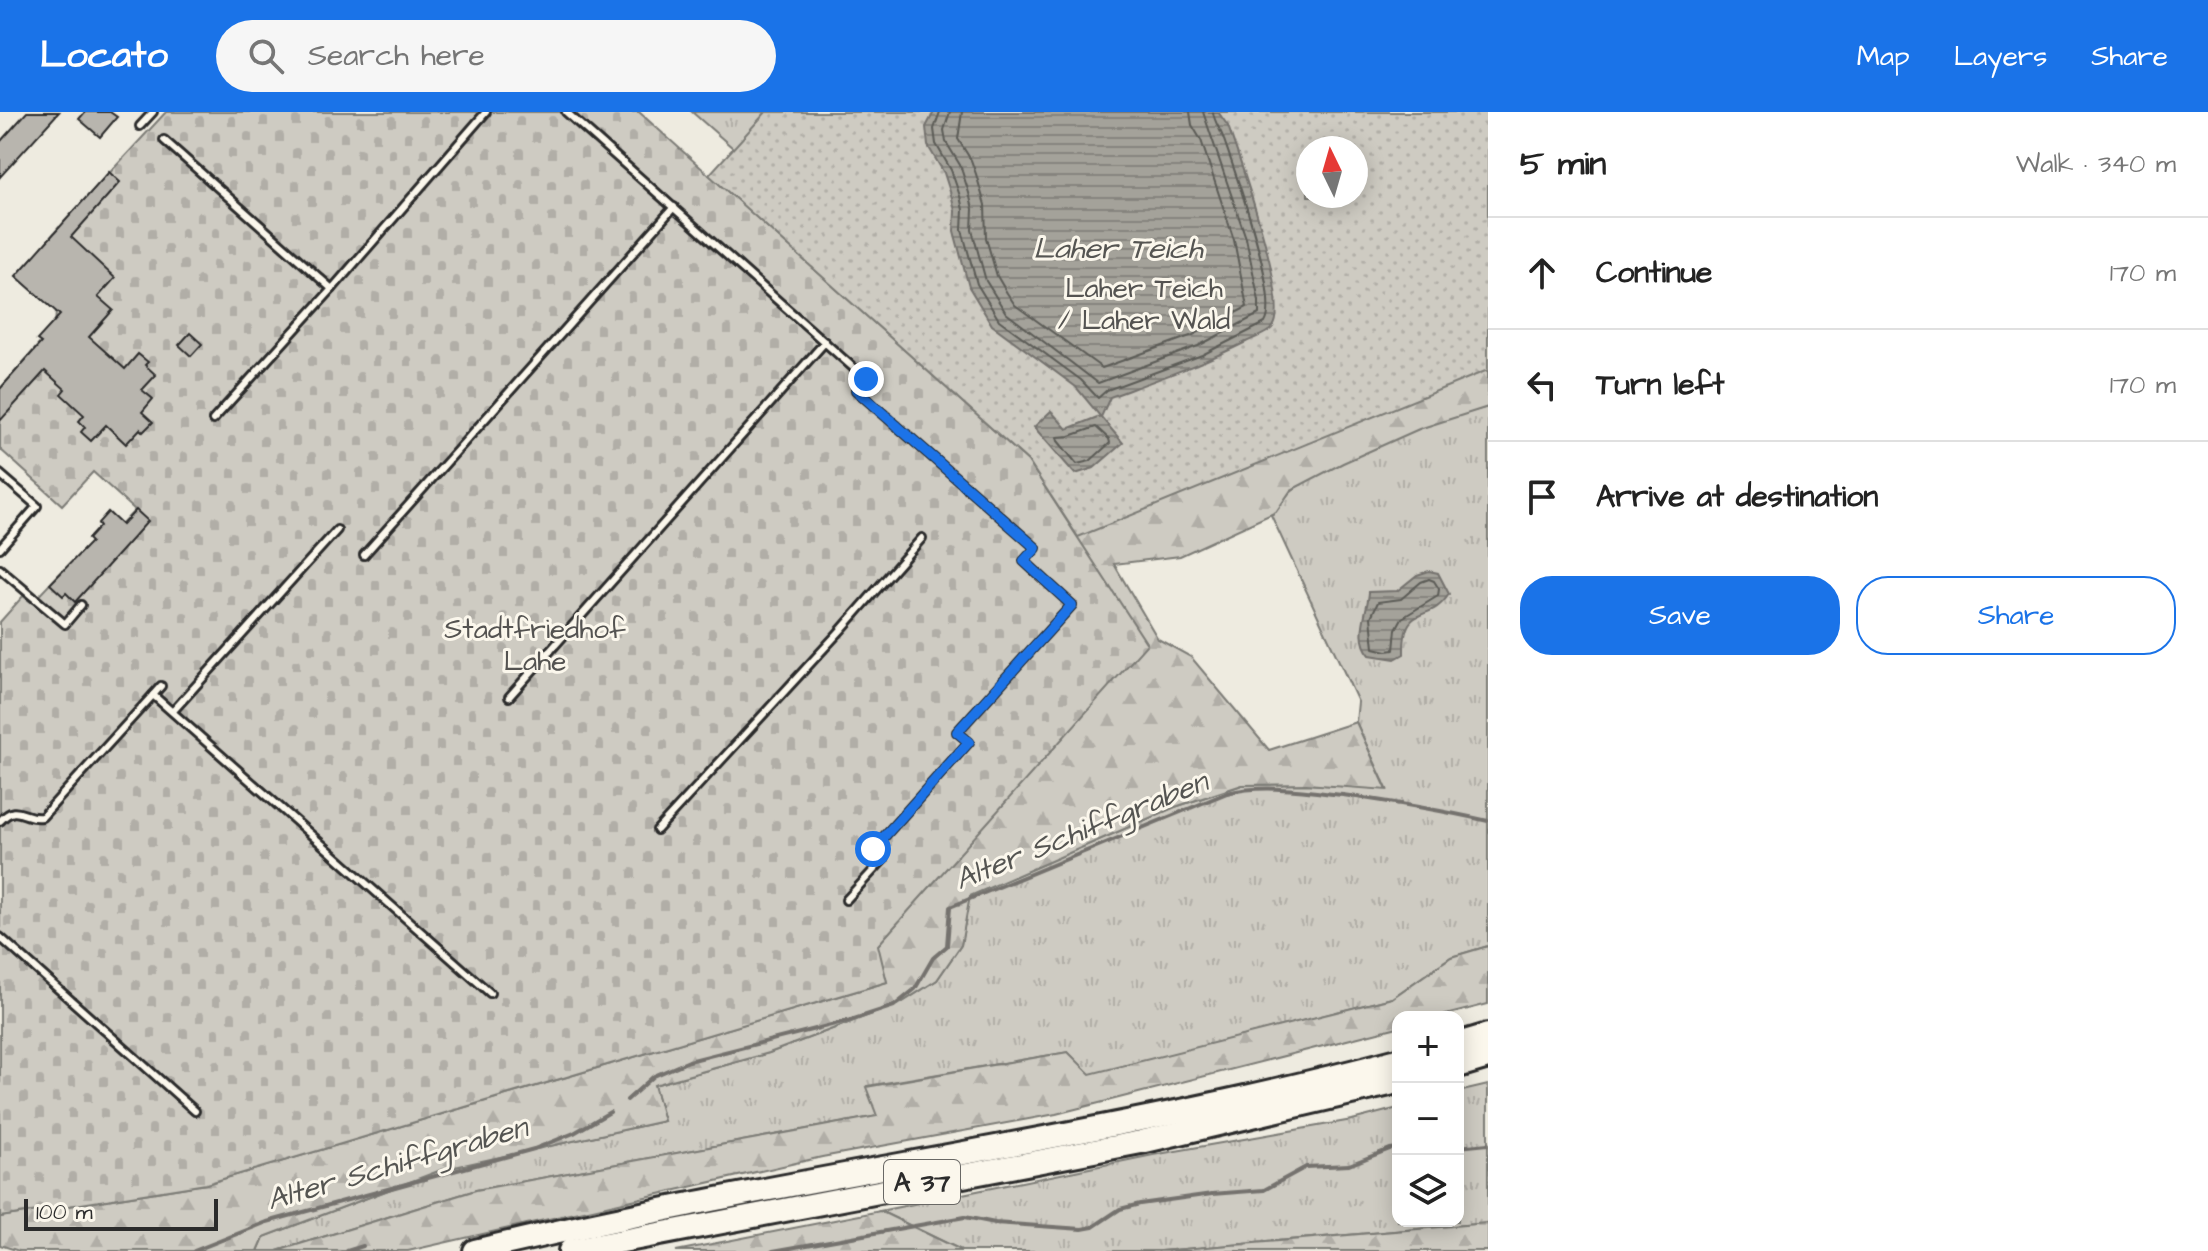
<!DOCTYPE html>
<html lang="en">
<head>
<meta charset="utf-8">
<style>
	body { margin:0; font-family:"Architects Daughter",sans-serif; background:#f6f6f6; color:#222 }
	.controls { position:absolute; right:24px; bottom:24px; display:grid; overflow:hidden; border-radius:16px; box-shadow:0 4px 20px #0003 }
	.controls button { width:72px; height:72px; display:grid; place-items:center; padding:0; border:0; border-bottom:2px solid #e0e0e0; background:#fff; color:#222; font:40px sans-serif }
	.compass { position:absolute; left:1296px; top:24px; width:72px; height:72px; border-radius:50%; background:#fff; box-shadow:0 4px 20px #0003; rotate:355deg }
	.scale { position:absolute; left:24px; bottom:20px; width:194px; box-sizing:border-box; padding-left:8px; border:4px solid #2b2b2b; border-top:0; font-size:22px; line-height:28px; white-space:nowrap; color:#2b2b2b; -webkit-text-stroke:6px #fbf7ec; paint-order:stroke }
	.stop { position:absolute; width:24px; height:24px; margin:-18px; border:6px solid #1a73e8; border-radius:50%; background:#fff }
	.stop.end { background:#1a73e8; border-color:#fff; box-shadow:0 2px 8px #0008 }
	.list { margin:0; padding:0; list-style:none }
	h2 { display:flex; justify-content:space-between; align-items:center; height:104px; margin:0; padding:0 32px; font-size:34px }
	h2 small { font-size:26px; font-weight:400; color:#767676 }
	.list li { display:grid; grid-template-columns:52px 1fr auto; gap:24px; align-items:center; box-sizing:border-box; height:112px; padding:0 32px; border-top:2px solid #e0e0e0 }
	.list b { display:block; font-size:30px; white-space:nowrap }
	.list em { font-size:26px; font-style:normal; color:#767676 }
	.actions { display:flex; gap:16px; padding:24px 32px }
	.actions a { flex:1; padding:18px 0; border:2px solid #1a73e8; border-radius:32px; text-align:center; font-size:28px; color:#1a73e8 }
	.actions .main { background:#1a73e8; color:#fff }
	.icon { flex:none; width:44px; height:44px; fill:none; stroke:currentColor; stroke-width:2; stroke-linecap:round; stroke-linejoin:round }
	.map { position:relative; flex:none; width:1488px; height:1139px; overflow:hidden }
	header { display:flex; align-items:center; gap:48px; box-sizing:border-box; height:112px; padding:0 40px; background:#1a73e8; color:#fff }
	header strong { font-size:38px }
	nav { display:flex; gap:44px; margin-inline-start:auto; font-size:28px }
	.search { width:560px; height:72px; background:#f6f6f6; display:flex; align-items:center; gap:20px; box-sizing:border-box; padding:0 28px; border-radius:44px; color:#767676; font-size:30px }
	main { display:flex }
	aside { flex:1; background:#fff }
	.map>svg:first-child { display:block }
	.grass { fill:url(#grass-tufts); stroke:#7c7b76; stroke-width:2 }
	.forest { fill:url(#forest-firs); stroke:#7c7b76; stroke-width:2; fill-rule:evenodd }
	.cemetery { fill:url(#cemetery-stones); stroke:#7c7b76; stroke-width:2 }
	.park { fill:url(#park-dots); stroke:#7c7b76; stroke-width:2; fill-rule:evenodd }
	.water { fill:url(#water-rules); stroke:#74726e; stroke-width:2 }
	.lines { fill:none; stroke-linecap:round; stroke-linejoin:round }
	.shore { stroke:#5b5b57; stroke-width:2 }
	.stream { stroke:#74726e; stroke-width:4 }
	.building { fill:#b8b5ae; stroke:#2b2b2b; stroke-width:2 }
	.lane-casing { stroke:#2b2b2b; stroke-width:12 }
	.highway-casing { stroke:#2b2b2b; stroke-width:28 }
	.lane { stroke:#fbf7ec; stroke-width:6 }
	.highway { stroke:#fbf7ec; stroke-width:22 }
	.route { stroke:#1a73e8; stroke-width:10 }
	.labels { text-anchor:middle; stroke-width:6; stroke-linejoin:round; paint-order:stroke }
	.shield { fill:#fbf7ec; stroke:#696865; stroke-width:2 }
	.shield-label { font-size:26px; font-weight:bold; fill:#2b2b2b }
	.park-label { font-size:28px; fill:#545351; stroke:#fbf7ec }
	.water-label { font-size:30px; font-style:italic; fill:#555552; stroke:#fbf7ec }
</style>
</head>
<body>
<header>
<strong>Locato</strong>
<div class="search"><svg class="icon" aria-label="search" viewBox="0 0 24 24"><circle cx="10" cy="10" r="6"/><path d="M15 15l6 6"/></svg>Search here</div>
<nav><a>Map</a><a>Layers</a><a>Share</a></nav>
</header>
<main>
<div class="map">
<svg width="1488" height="1139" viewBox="0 0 1488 1139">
	<defs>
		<pattern id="grass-tufts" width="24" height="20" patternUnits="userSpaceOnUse" patternTransform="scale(2)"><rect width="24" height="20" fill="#cecbc2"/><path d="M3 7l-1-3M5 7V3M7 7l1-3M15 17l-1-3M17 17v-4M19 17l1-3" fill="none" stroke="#b1aea7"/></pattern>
		<pattern id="forest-firs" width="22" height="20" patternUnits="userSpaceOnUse" patternTransform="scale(2)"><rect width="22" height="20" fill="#cecbc2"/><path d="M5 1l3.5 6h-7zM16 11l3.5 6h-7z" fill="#b1aea7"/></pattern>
		<pattern id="cemetery-stones" width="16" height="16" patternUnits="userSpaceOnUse" patternTransform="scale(2)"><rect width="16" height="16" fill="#cecbc2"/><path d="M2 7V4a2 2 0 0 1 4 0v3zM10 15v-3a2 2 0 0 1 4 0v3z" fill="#b1aea7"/></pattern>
		<pattern id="park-dots" width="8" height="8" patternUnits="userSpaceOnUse" patternTransform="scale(2)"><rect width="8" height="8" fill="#cecbc2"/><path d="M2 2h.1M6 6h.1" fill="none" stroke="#b1aea7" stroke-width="1.8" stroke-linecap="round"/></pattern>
		<pattern id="water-rules" width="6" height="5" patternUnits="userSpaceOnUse" patternTransform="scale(2)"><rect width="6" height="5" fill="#a4a29a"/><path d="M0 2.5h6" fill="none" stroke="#86847e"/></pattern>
	</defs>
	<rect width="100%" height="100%" fill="#eeebe0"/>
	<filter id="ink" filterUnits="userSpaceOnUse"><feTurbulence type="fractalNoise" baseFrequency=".0125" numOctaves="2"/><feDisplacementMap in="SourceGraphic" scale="16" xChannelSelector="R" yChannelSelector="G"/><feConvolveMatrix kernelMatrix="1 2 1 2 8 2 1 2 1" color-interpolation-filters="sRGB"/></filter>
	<g filter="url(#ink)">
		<g class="grass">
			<path d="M692,0H824L766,65Z"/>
			<path d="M1488,295V834L1451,845L1392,886L1090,963L1068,940L867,974L878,1004L476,1078L277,1139H258L264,1125L441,1058L664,1009L654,973L769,941L901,891L937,868L961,833L969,784L1175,695L1242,673L1306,672L1387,677L1356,610L1358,590L1271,403C1282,397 1284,382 1295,376C1352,342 1424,311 1488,295Z"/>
			<path d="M1488,973V1111L1160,1139H963L880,1099L1153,1043L1352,1008L1398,996V1109H1458V980Z"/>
		</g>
		<g class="forest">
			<path d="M1488,0V295L1419,317L1343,351L1291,378L1276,400L1180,444L1114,452L1158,527L1191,545L1269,638L1356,610L1387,678L1306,672L1242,673L1175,695L970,784L961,833L937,868L901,891L769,941L654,973L664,1009L441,1058L264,1125L258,1139H19L0,1133V1105L206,1072L887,870L877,834L1146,532L1028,349L738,89L1237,43ZM1308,36H1356V84H1308Z"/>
			<path d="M1488,834V892L1438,905H1398V915L1056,1002L822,1045L408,1139H277L476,1078L877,1004L866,975L1068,940L1090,962L1392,886L1451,845Z"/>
			<path d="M880,1099L963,1139H676Z"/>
			<path d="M1488,1111V1139H1160Z"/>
		</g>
		<path class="cemetery" d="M166,0H639L1028,349L1147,532L878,833L887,870L206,1072L0,1105V510L23,484L32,491L64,457L66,458L105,418L98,412L108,400L121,413L135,398L93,360L62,393L0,337V277L55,214L56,199L16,164L34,144L36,146L44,138L42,135L59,115L62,117L67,113L64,110Z"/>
		<path class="park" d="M766,0H1488V258L1078,425L1028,349L709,63ZM1308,36H1356V84H1308Z"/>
		<g class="water">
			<path d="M934,0H1218L1228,14C1239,46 1291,191 1273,215C1268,222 1254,226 1246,230C1202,252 1156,268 1110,285L1101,305L1123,331L1094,356L1075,362L1034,315L1051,299L1067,317L1100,304L1076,275L992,213L969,175L954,119L955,99L952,86L944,61L928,34L926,15Z"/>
			<path d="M1429,459L1438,461L1449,482C1429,514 1403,488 1404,542L1395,547L1370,543C1354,525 1368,499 1369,480L1397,479L1417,463Z"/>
		</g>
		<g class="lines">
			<g class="shore">
				<path d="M940,0L934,17L936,32L951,58L960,84L963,98L962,118L977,172L999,208L1081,268L1098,286L1107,278L1202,243L1265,211C1281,187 1235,60 1224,28C1221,18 1214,10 1213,0"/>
				<path d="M950,0L944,18L946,30L960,53L969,81L973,97L972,118L986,169L1006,201L1098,271L1198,234L1259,202V189L1246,126L1203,0"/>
				<path d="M962,0L958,27L971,48L976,62L985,93L986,126L997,164L1007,181L1015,193L1102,256L1193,223L1247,195L1234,128L1201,28L1192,13L1190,0"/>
				<path d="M1096,315L1109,327L1110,331L1090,349L1077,352L1058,329L1057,325L1070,324Z"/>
				<path d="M1429,467L1434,469L1439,477L1438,484L1402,506L1396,517L1394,538L1387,539L1374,536L1371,505L1378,490L1401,487L1421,470Z"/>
			</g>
			<g class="stream">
				<path d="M627,988L654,964L689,949L851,908L894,894L915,877L933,846L947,834L950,795L1227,681C1265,672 1304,679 1343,683C1392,690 1440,698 1488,709"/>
				<path d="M1458,1035L1488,1032"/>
				<path d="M194,1139L267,1110L534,1037L574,1021L610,1000"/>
				<path d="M347,1139L363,1134"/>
				<path d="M773,1139L965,1105L995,1111L1082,1117L1093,1115L1120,1097L1140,1092L1212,1082L1264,1078L1306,1055L1349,1053L1390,1037L1398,1036"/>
			</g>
		</g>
		<g class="building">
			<path d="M27,0H59L0,65V30Z"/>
			<path d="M85,0H110L117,5L100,25L79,7Z"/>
			<path d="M109,60L120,70L71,125L115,166L98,185L113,198L89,225L125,257L138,242L148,250L145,253L156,263L142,278L153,287L142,300L153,310L143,320L140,317L126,332L106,313L91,329L81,320L85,315L79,309L84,303L61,282L65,277L45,259L0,309V277L41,231L37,228L60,203L16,164Z"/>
			<path d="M190,221L202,232L191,244L179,233Z"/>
			<path d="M136,398L148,409L75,490L66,481L63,484L50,472L91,430L88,427L100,414L98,411L108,400L122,413Z"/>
		</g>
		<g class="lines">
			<g class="lane-casing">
				<g id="lane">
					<path d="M566,0L866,267L856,278L1036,436L1024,449L1072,493L957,620L969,630L873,737L884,747L846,788"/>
					<path d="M140,14L153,0"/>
					<path d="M164,28L332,177"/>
					<path d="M213,308L332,177L486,0"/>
					<path d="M0,362L37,394L0,436"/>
					<path d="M364,443L674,95"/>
					<path d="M0,457L65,512L81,493"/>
					<path d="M153,583L161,574"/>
					<path d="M509,585L825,230"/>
					<path d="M173,599L337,418"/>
					<path d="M0,709C18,690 22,708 42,705L153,583L490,881"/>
					<path d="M657,718L841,518L922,426"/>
					<path d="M0,825L195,999"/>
				</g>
			</g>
			<g class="highway-casing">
				<g id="highway">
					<path d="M1458,932L1488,923"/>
					<path d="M1458,954L1488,945"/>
					<path d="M475,1139C780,1065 1094,1029 1398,948"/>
					<path d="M570,1139L1141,1030L1398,970"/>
				</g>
			</g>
			<use href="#lane" class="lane"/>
			<use href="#highway" class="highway"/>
		</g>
	</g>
	<g class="lines" filter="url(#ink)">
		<path class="route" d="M866,267L856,278L1036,436L1024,449L1072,493L957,620L969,630L873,737"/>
	</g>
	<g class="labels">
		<rect class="shield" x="884" y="1048" width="76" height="44" rx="6"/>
		<g class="shield-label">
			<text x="922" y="1079">A 37</text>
		</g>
		<g class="park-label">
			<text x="1144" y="185">Laher Teich<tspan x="1144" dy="32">/ Laher Wald</tspan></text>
			<text x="535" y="526">Stadtfriedhof<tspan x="535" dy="32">Lahe</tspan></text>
		</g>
		<g class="water-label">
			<text x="1118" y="146">Laher Teich</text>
			<text transform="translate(1081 718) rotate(-22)" y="10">Alter Schiffgraben</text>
			<text transform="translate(397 1051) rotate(-16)" y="10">Alter Schiffgraben</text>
		</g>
	</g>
</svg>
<div class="controls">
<button>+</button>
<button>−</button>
<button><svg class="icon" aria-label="layers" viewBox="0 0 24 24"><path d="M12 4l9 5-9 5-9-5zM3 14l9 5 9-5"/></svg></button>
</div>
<svg class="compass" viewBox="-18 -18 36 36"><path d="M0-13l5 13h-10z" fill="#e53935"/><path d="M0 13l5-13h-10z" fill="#767676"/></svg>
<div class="scale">100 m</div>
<div class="stop" style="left:873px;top:737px"></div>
<div class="stop end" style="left:866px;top:267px"></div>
</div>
<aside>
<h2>5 min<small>Walk · 340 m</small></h2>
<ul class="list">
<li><svg class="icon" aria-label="ahead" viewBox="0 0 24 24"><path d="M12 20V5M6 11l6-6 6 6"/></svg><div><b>Continue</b></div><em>170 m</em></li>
<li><svg class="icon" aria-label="left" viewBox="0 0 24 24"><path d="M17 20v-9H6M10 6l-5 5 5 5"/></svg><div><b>Turn left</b></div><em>170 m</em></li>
<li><svg class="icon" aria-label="arrive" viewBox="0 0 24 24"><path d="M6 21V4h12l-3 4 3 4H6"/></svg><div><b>Arrive at destination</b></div></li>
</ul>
<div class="actions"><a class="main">Save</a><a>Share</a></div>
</aside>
</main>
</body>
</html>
